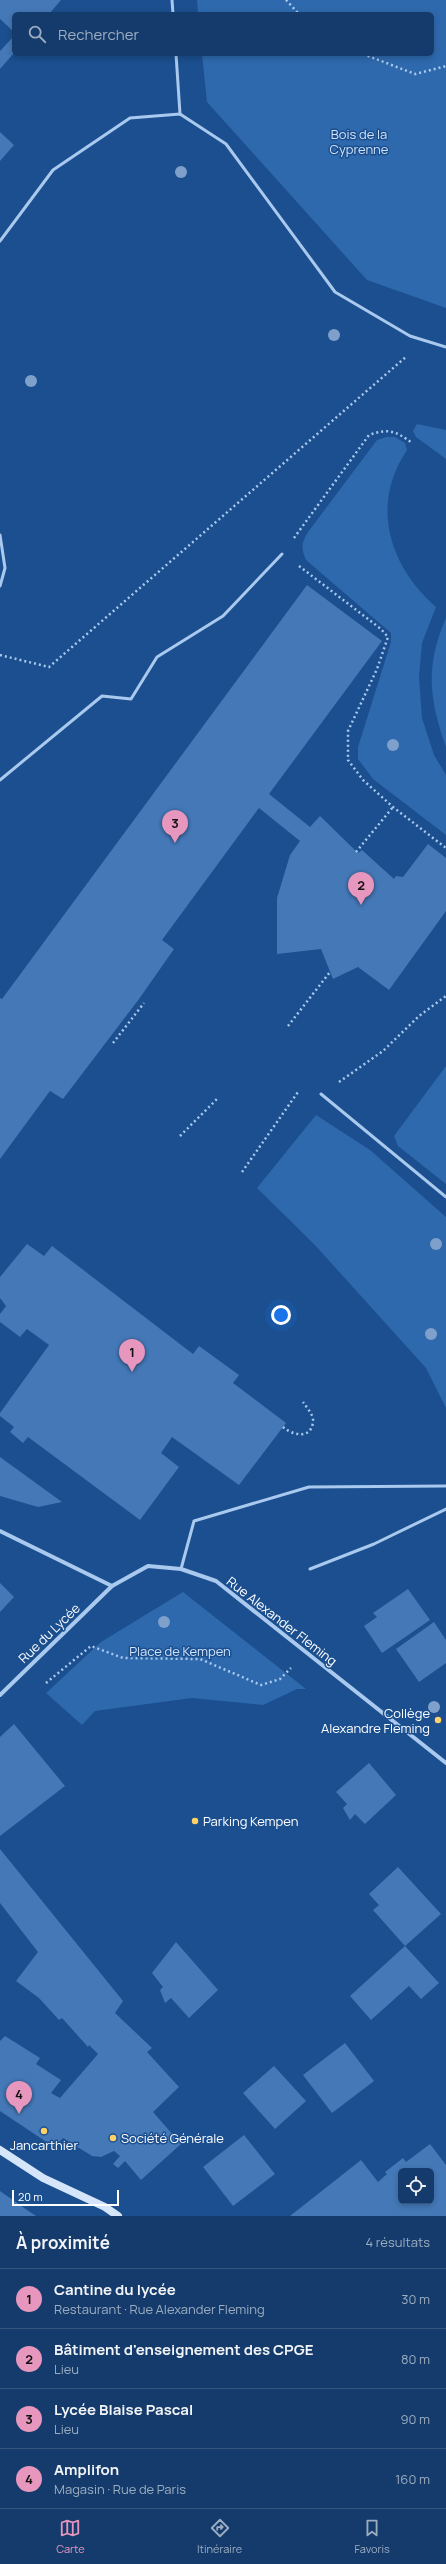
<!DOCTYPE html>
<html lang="fr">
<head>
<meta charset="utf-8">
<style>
	body { margin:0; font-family:Manrope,sans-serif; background:#214673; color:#f1f3f6 }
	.controls { position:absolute; right:12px; bottom:12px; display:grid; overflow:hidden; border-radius:6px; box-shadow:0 2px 6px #0003 }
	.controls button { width:36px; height:36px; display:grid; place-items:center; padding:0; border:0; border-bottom:1px solid #33557e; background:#143b6b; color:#f1f3f6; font:20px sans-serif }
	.scale { position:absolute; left:12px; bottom:10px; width:107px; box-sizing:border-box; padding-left:4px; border:2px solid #fff; border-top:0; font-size:11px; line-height:14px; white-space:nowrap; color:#fff; -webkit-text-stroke:3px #1b4f8f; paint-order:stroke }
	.you { position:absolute; left:281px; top:1315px; width:14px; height:14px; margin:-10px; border:3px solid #fff; border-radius:50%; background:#1a73e8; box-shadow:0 0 0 6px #1a73e833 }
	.badge { display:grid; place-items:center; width:26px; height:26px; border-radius:50%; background:#e797bd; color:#111; font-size:13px; font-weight:700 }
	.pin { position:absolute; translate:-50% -33px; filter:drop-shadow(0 1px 2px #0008) }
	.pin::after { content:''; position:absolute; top:21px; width:14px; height:12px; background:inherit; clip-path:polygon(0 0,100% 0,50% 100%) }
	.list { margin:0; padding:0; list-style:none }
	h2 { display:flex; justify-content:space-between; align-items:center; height:52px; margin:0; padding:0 16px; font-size:17px }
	h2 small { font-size:13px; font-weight:400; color:#9dadc1 }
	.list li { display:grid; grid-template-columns:26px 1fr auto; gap:12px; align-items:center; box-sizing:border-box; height:60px; padding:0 16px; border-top:1px solid #33557e }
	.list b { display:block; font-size:15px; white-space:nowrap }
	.list p { margin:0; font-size:13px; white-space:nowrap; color:#9dadc1 }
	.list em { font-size:13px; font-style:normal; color:#9dadc1 }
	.icon { flex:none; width:22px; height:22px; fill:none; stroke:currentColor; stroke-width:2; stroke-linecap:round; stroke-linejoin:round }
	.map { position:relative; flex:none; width:446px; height:2216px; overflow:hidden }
	.search { position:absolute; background:#143b6b; box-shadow:0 2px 6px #0003; left:12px; right:12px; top:12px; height:44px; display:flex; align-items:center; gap:10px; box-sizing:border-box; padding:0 14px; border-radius:6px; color:#9dadc1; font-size:15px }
	.sheet { height:292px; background:#143b6b }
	nav { display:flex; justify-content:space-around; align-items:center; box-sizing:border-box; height:56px; border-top:1px solid #33557e; background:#143b6b; font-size:11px; color:#9dadc1 }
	nav a { display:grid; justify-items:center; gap:2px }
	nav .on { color:#e797bd }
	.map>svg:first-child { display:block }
	.green { fill:#2e69ad }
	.building { fill:#4478b7; fill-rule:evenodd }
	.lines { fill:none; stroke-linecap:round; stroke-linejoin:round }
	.path { stroke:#a9c9ee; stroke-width:2.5; stroke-dasharray:2 3; stroke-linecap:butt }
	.lane { stroke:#a9c9ee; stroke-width:3 }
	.street { stroke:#a9c9ee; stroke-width:4 }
	.secondary { stroke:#d6e6fa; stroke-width:8 }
	.tree { fill:#7ea0ca }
	.poi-dot { fill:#ffd166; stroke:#1b4f8f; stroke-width:1.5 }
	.labels { text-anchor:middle; stroke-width:3; stroke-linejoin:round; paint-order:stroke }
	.park-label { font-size:13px; fill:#cfe3fa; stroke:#1b4f8f }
	.street-label { font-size:13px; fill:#fff; stroke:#1b4f8f }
	.poi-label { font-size:13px; fill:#fff; stroke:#1b4f8f; text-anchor:start }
</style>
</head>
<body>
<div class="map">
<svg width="446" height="2216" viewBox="0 0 446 2216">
	<rect width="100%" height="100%" fill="#1b4f8f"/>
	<g class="green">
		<path d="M197,0H446V308L367,280L207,102L202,54H432V14H198Z"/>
		<path d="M417,424L446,430V459L416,437L413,431Z"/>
		<path d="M386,437H395L405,443L407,450C370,505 389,566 436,607L422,643L419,677L422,718L434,755L446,775V835L373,779L358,759V747L391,642V633L306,560C301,548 301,543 308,532L377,440Z"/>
		<path d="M446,618V747C429,699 425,666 446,618Z"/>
		<path d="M446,1066V1184L398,1146L394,1136Z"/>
		<path d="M316,1115L370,1150L446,1217V1408L426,1368L314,1244L257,1188Z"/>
		<path d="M183,1592L306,1689H297L263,1705L192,1698L95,1711L82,1725L46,1693L101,1642Z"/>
	</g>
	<g class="building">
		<path d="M0,0H61L49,14H14V32L0,19Z"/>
		<path d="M14,36V53L0,69V51Z"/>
		<path d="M0,132L14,145L0,161Z"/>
		<path d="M307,585L382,641L269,794L310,827L320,816L358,853L362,850L394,879L396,876L403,877L428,844L446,858V911L389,990L358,967L333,979L321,949L277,954V898L290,855L300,841L259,808L162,940L174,949L139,999L63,1099L50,1091L0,1159V998L2,999Z"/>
		<path d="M27,1244L44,1256L52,1246L193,1354L199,1346L239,1375L233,1383L286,1423L239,1485L172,1437L161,1453L179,1467L140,1520L28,1437L23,1443L10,1432L14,1427L0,1416V1413L49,1345L27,1329L20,1337L0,1322V1314L6,1306L0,1298V1277Z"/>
		<path d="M0,1457L62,1502L38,1507L0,1496Z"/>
		<path d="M0,1583L14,1597L0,1612Z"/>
		<path d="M408,1589L430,1620L382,1653L364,1626L377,1617L373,1613Z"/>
		<path d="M434,1622L446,1640V1663L419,1682L396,1649Z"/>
		<path d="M14,1724L65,1786L0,1836V1737Z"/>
		<path d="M369,1763L396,1795L365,1824L355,1814L350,1820L343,1808L347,1804L336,1792Z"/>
		<path d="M0,1849L123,2001L115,2013L152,2048L147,2052L179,2087L153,2112L181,2144L141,2180L125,2161L118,2168L113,2164L120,2156L114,2151L101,2157L92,2156L63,2138L54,2147L0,2111V2041L5,2036L40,2058L36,2064L61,2080L51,2093L60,2098L98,2054L89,2045L88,2047L62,2018L59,2020L39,1998L16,1981L38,1952L0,1903Z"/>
		<path d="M398,1867L441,1914L405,1946L439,1983L421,1999L409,1986L371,2020L350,1996L405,1946L373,1910L379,1905L369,1894Z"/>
		<path d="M176,1942L218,1990L189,2018L171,1998L165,2003L160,1990L163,1987L152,1973Z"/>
		<path d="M345,2043L374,2081L332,2113L303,2075Z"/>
		<path d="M274,2066L306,2101L275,2129L243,2093Z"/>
		<path d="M244,2135L275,2174L233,2206L203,2167Z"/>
		<path d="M430,2144L446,2165V2216H290L361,2160L378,2182L387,2174L385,2172L403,2158L406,2162ZM401,2171H431V2201H401Z"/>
		<path d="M0,2191L30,2212L36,2216H0Z"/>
	</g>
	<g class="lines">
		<g class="path">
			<path d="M286,0L299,14"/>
			<path d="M363,54L415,74L446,66"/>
			<path d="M294,538L369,435C388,428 396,431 412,443"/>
			<path d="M299,566L381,629L388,637L377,669L348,731V760L363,780L393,807L446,848"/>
			<path d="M0,655L49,667L407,356"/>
			<path d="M356,852L393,807"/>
			<path d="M288,1026L330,972"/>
			<path d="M113,1043L144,1003"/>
			<path d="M339,1082L383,1051L419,1016L446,996"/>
			<path d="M180,1136L218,1098"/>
			<path d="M242,1172L298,1092"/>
			<path d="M283,1427C292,1435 311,1440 313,1422C314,1415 307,1408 303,1402"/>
			<path d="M46,1683L91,1646L123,1658L200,1659L261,1685L280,1679L291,1668"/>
		</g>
		<g class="lane">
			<path d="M172,0L173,14"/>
			<path d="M176,54L180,114"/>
			<path d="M0,241L53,170L130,118L180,114L226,144L335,292L410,336L446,347"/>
			<path d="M0,535L5,568L0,586"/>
			<path d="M0,780L102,696L131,699L157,657L223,616L282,554"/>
			<path d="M321,1094L446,1197"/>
			<path d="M181,1569L194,1521L309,1487L446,1486"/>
			<path d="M310,1569L374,1544L446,1509"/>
		</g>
		<g class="street">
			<path d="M0,1531L112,1586L148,1566L181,1569L216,1581L446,1763"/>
			<path d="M0,1695L112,1586"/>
		</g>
		<path class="secondary" d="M0,2150L43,2178L105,2207L118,2216"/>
	</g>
	<g class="tree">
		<circle cx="181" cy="172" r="6"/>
		<circle cx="334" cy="335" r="6"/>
		<circle cx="31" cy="381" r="6"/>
		<circle cx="393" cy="745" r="6"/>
		<circle cx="436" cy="1244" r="6"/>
		<circle cx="431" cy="1334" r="6"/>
		<circle cx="164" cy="1622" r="6"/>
		<circle cx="434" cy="1707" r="6"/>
	</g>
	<g class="poi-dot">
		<circle cx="438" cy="1720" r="4"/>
		<circle cx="195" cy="1821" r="4"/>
		<circle cx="44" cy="2131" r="4"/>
		<circle cx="113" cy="2138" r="4"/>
	</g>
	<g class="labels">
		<g class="park-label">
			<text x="359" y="139">Bois de la<tspan x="359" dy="15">Cyprenne</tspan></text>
			<text x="180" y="1656">Place de Kempen</text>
		</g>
		<g class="street-label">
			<text transform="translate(282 1621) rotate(38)" y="5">Rue Alexander Fleming</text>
			<text transform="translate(49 1633) rotate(-44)" y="5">Rue du Lycée</text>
		</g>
		<g class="poi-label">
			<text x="430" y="1718" text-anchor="end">Collège<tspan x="430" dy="15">Alexandre Fleming</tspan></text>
			<text x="203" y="1826">Parking Kempen</text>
			<text x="121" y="2143">Société Générale</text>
			<text x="44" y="2150" text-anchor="middle">Jancarthier</text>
		</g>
	</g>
</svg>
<div class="controls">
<button><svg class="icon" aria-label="locate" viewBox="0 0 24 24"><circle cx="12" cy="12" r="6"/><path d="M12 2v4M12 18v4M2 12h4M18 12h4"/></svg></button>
</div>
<div class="scale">20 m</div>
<div class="you"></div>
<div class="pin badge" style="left:132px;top:1372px">1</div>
<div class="pin badge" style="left:361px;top:905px">2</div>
<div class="pin badge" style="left:175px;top:843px">3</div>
<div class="pin badge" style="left:19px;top:2114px">4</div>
<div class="search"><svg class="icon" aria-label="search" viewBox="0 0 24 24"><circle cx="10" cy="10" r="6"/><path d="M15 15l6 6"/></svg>Rechercher</div>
</div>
<section class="sheet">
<h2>À proximité<small>4 résultats</small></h2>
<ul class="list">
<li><span class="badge">1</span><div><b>Cantine du lycée</b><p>Restaurant · Rue Alexander Fleming</p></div><em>30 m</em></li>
<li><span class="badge">2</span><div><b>Bâtiment d'enseignement des CPGE</b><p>Lieu</p></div><em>80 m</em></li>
<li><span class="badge">3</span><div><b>Lycée Blaise Pascal</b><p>Lieu</p></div><em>90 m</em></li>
<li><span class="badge">4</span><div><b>Amplifon</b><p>Magasin · Rue de Paris</p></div><em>160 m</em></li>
</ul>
</section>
<nav>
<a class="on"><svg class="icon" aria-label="map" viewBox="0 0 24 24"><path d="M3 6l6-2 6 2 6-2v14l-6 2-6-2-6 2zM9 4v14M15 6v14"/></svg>Carte</a>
<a><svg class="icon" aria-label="directions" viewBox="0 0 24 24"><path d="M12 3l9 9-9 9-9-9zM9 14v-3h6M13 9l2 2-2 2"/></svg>Itinéraire</a>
<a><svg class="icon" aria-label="saved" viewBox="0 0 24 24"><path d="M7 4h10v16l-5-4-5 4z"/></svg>Favoris</a>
</nav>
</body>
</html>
